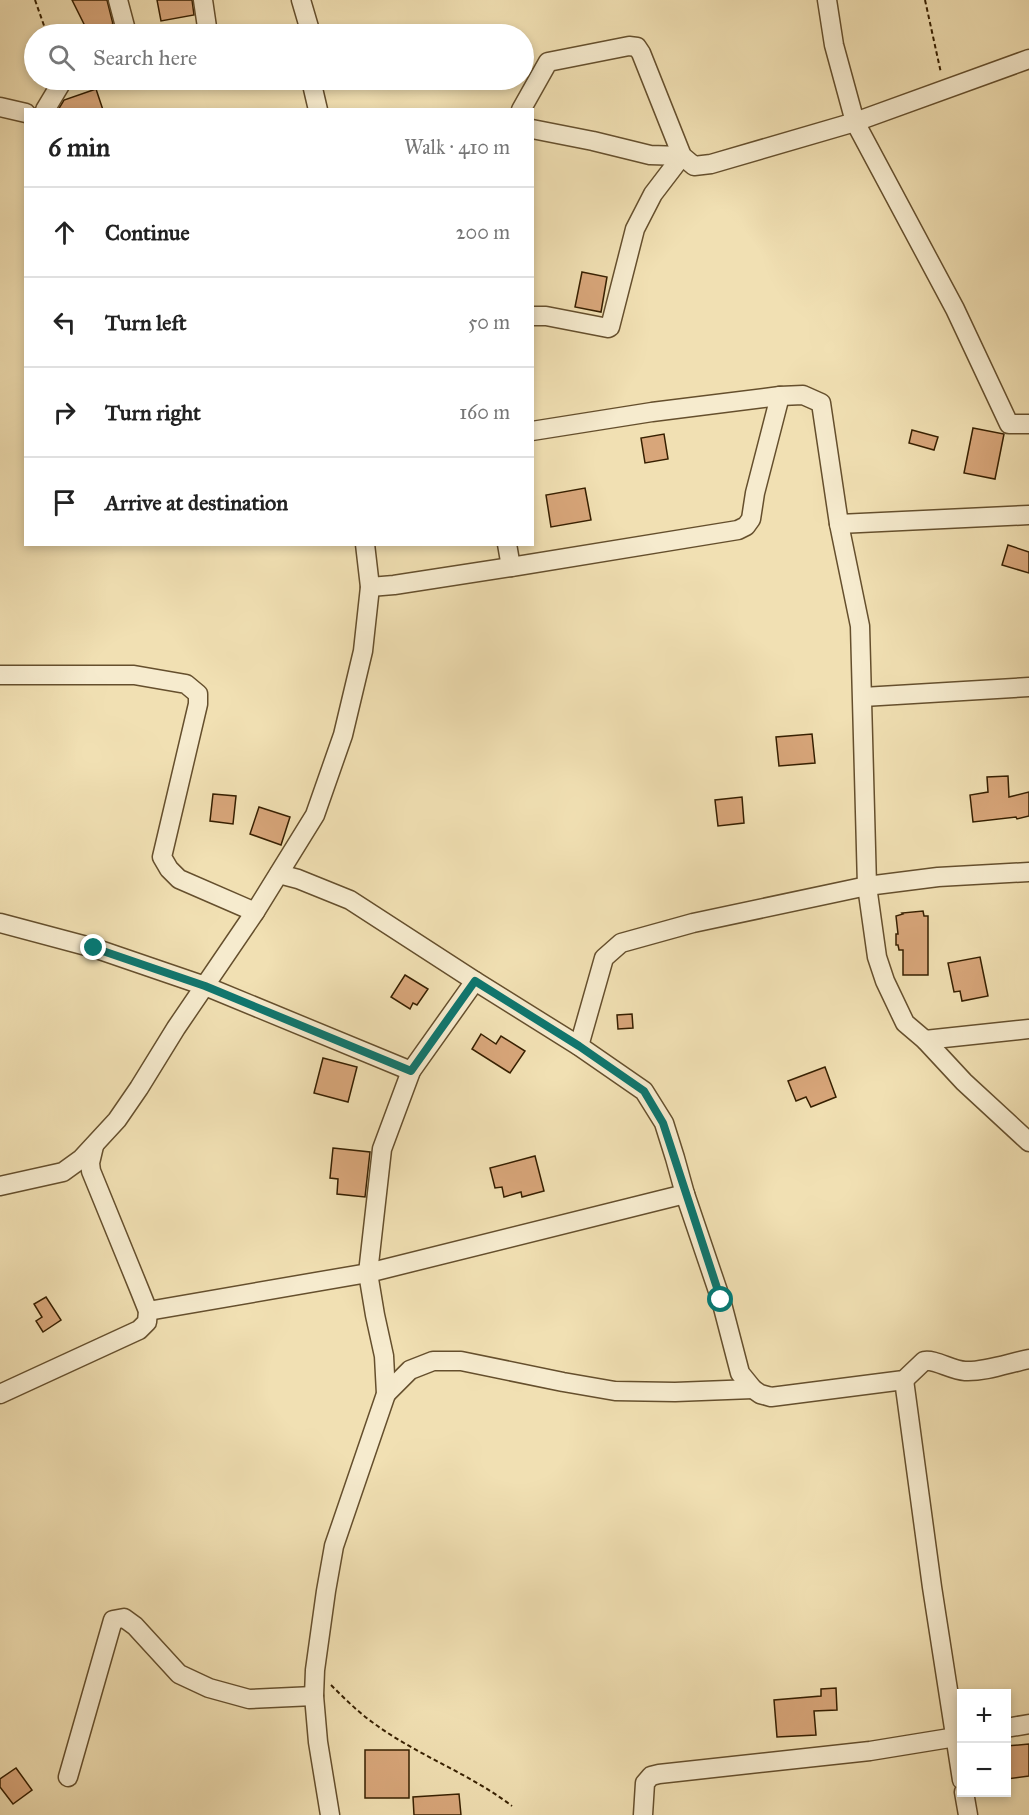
<!DOCTYPE html>
<html lang="en">
<head>
<meta charset="utf-8">
<style>
	body { margin:0; font-family:"IM FELL Great Primer",serif; background:#f6f6f6; color:#222 }
	.controls { position:absolute; right:18px; bottom:18px; display:grid; overflow:hidden; border-radius:0px; box-shadow:0 3px 9px #0003 }
	.controls button { width:54px; height:54px; display:grid; place-items:center; padding:0; border:0; border-bottom:2px solid #e0e0e0; background:#fff; color:#222; font:30px sans-serif }
	.stop { position:absolute; width:18px; height:18px; margin:-14px; border:4px solid #0f766e; border-radius:50%; background:#fff }
	.stop.end { background:#0f766e; border-color:#fff; box-shadow:0 2px 6px #0008 }
	.list { margin:0; padding:0; list-style:none }
	h2 { display:flex; justify-content:space-between; align-items:center; height:78px; margin:0; padding:0 24px; font-size:26px }
	h2 small { font-size:20px; font-weight:400; color:#767676 }
	.list li { display:grid; grid-template-columns:39px 1fr auto; gap:18px; align-items:center; box-sizing:border-box; height:90px; padding:0 24px; border-top:2px solid #e0e0e0 }
	.list b { display:block; font-size:22px; white-space:nowrap }
	.list em { font-size:20px; font-style:normal; color:#767676 }
	.icon { flex:none; width:33px; height:33px; fill:none; stroke:currentColor; stroke-width:2; stroke-linecap:round; stroke-linejoin:round }
	.map { position:relative; flex:none; width:1029px; height:1815px; overflow:hidden }
	.search { position:absolute; background:#fff; box-shadow:0 3px 9px #0003; left:24px; top:24px; width:510px; height:66px; display:flex; align-items:center; gap:15px; box-sizing:border-box; padding:0 21px; border-radius:33px; color:#767676; font-size:22px }
	.panel { position:absolute; background:#fff; box-shadow:0 3px 9px #0003; left:24px; top:108px; width:510px; height:438px; border-radius:0px }
	.map>svg:first-child { display:block }
	.building { fill:#d8a67a; stroke:#361f00; stroke-width:1.5 }
	.lines { fill:none; stroke-linecap:round; stroke-linejoin:round }
	.minor-casing { stroke:#654f2d; stroke-width:21 }
	.path { stroke:#361f00; stroke-width:2; stroke-dasharray:4.5 3; stroke-linecap:butt }
	.minor { stroke:#f6ebce; stroke-width:18 }
	.route { stroke:#0f766e; stroke-width:8 }
</style>
</head>
<body>
<div class="map">
<svg width="1029" height="1815" viewBox="0 0 1029 1815">
	<rect width="100%" height="100%" fill="#f1e0b3"/>
	<filter id="stains"><feTurbulence type="fractalNoise" baseFrequency=".00333" numOctaves="4"/><feColorMatrix values="0 0 0 0 .2 0 0 0 0 .09 0 0 0 0 .02 0 0 0 .5 -.17"/></filter>
	<radialGradient id="worn" r=".72"><stop offset=".6" stop-color="#630" stop-opacity="0"/><stop offset="1" stop-color="#630" stop-opacity=".3"/></radialGradient>
	<g class="building">
		<path d="M72,0H107L113,24L89,34Z"/>
		<path d="M157,0H192L194,15L161,21Z"/>
		<path d="M96,89L103,110H58L64,100Z"/>
		<path d="M582,272L607,277L601,312L575,307Z"/>
		<path d="M973,428L1004,434L995,479L964,473Z"/>
		<path d="M912,430L938,437L934,450L909,443Z"/>
		<path d="M664,434L668,459L645,463L641,438Z"/>
		<path d="M585,488L591,520L551,527L546,495Z"/>
		<path d="M1008,545L1029,552V573L1002,565Z"/>
		<path d="M812,734L815,763L779,766L776,737Z"/>
		<path d="M1008,776L1009,797L1029,792V816L1017,819L1016,817L973,822L970,795L988,792L987,777Z"/>
		<path d="M213,794L236,796L233,824L210,821Z"/>
		<path d="M742,797L744,823L718,826L715,800Z"/>
		<path d="M259,807L290,817L281,845L250,834Z"/>
		<path d="M923,911L924,916H928V975H903V950H899L898,945H896V934H898L896,916L903,914L902,913Z"/>
		<path d="M980,957L988,996L962,1001L960,991L954,992L948,963Z"/>
		<path d="M405,975L428,989L417,1005L413,1003L410,1009L391,997Z"/>
		<path d="M632,1014L633,1028L618,1029L617,1015Z"/>
		<path d="M481,1034L496,1044L501,1036L525,1051L510,1073L472,1049Z"/>
		<path d="M323,1058L357,1067L348,1102L314,1093Z"/>
		<path d="M825,1067L836,1097L811,1107L806,1097L796,1101L788,1081Z"/>
		<path d="M333,1148L370,1152L365,1197L337,1194L338,1179L330,1178Z"/>
		<path d="M535,1156L544,1191L522,1197L521,1192L504,1197L502,1187L495,1188L490,1168Z"/>
		<path d="M46,1297L61,1320L43,1332L36,1321L42,1317L34,1304Z"/>
		<path d="M836,1688L837,1710L814,1711L816,1735L777,1737L774,1700L821,1696V1689Z"/>
		<path d="M1029,1744V1776L1007,1779L1006,1746Z"/>
		<rect x="365" y="1750" width="44" height="48"/>
		<path d="M16,1768L32,1790L13,1804L0,1787V1779Z"/>
		<path d="M459,1794L461,1815H414L413,1797Z"/>
	</g>
	<g class="lines">
		<g class="minor-casing">
			<g id="minor">
				<path d="M118,0L127,34"/>
				<path d="M203,0L208,34"/>
				<path d="M301,0L311,34"/>
				<path d="M827,0L834,45L855,122L955,309L1009,424H1029"/>
				<path d="M311,80L318,110"/>
				<path d="M0,107L26,113"/>
				<path d="M45,110L63,80"/>
				<path d="M521,110L548,62L629,46L637,47L641,53L682,156L694,166L711,164L855,122L1029,59"/>
				<path d="M532,129L593,141L650,155L682,156"/>
				<path d="M532,316H546L608,328L610,327L635,229L653,194L682,156"/>
				<path d="M532,431L652,412L780,396L803,395L821,403L839,524L860,626L867,886L877,957L885,981L905,1023L925,1040L964,1082L1029,1142"/>
				<path d="M839,524L1029,515"/>
				<path d="M507,544L511,567"/>
				<path d="M370,587L394,585L511,567L738,530L746,526L751,519L755,493L780,396"/>
				<path d="M0,675H134L186,684L198,694V704L162,857L169,869L179,879L255,912"/>
				<path d="M863,697L1029,687"/>
				<path d="M279,874L298,879L350,900L475,981L579,1046L644,1091L664,1123L675,1158L685,1194L721,1300L740,1373L753,1389L760,1394L771,1397L904,1380L924,1361C935,1359 951,1370 965,1371C985,1372 1009,1363 1029,1359"/>
				<path d="M0,923L94,948L205,986L411,1071"/>
				<path d="M925,1040L1029,1029"/>
				<path d="M579,1046L604,958L621,943L693,923L867,886L938,877L1029,872"/>
				<path d="M0,1186L63,1172L81,1159L117,1120L139,1088L176,1028L255,912L315,815L343,735L363,651L370,587L365,544"/>
				<path d="M148,1311L368,1273L685,1194"/>
				<path d="M904,1380L932,1587L962,1780"/>
				<path d="M0,1394L139,1330L147,1322L148,1311L140,1291L91,1171L90,1163L94,1146"/>
				<path d="M386,1394L410,1370L433,1361H461L563,1382L615,1391L675,1392L753,1389"/>
				<path d="M1006,1728L1029,1724"/>
				<path d="M68,1777L113,1620L124,1618L135,1626L179,1674L209,1688L249,1699L314,1696"/>
				<path d="M964,1792L968,1815"/>
				<path d="M330,1815L318,1742L314,1696L315,1670L326,1591L334,1546L386,1394L384,1356L375,1315L368,1273L382,1149L411,1071L475,981"/>
				<path d="M643,1815L645,1783L651,1776L659,1774L870,1751L962,1736"/>
			</g>
		</g>
		<g class="path">
			<path d="M35,0L47,34"/>
			<path d="M925,0L941,73"/>
			<path d="M331,1685C344,1698 357,1711 372,1722C416,1755 469,1773 512,1806"/>
		</g>
		<use href="#minor" class="minor"/>
	</g>
	<g class="lines">
		<path class="route" d="M94,948L205,986L411,1071L475,981L579,1046L644,1091L663,1123L721,1300"/>
	</g>
	<rect width="100%" height="100%" filter="url(#stains)"/>
	<rect width="100%" height="100%" fill="url(#worn)"/>
</svg>
<div class="controls">
<button>+</button>
<button>−</button>
</div>
<div class="stop" style="left:721px;top:1300px"></div>
<div class="stop end" style="left:94px;top:948px"></div>
<div class="search"><svg class="icon" aria-label="search" viewBox="0 0 24 24"><circle cx="10" cy="10" r="6"/><path d="M15 15l6 6"/></svg>Search here</div>
<section class="panel">
<h2>6 min<small>Walk · 410 m</small></h2>
<ul class="list">
<li><svg class="icon" aria-label="ahead" viewBox="0 0 24 24"><path d="M12 20V5M6 11l6-6 6 6"/></svg><div><b>Continue</b></div><em>200 m</em></li>
<li><svg class="icon" aria-label="left" viewBox="0 0 24 24"><path d="M17 20v-9H6M10 6l-5 5 5 5"/></svg><div><b>Turn left</b></div><em>50 m</em></li>
<li><svg class="icon" aria-label="right" viewBox="0 0 24 24"><path d="M7 20v-9h11M14 6l5 5-5 5"/></svg><div><b>Turn right</b></div><em>160 m</em></li>
<li><svg class="icon" aria-label="arrive" viewBox="0 0 24 24"><path d="M6 21V4h12l-3 4 3 4H6"/></svg><div><b>Arrive at destination</b></div></li>
</ul>
</section>
</div>
</body>
</html>
